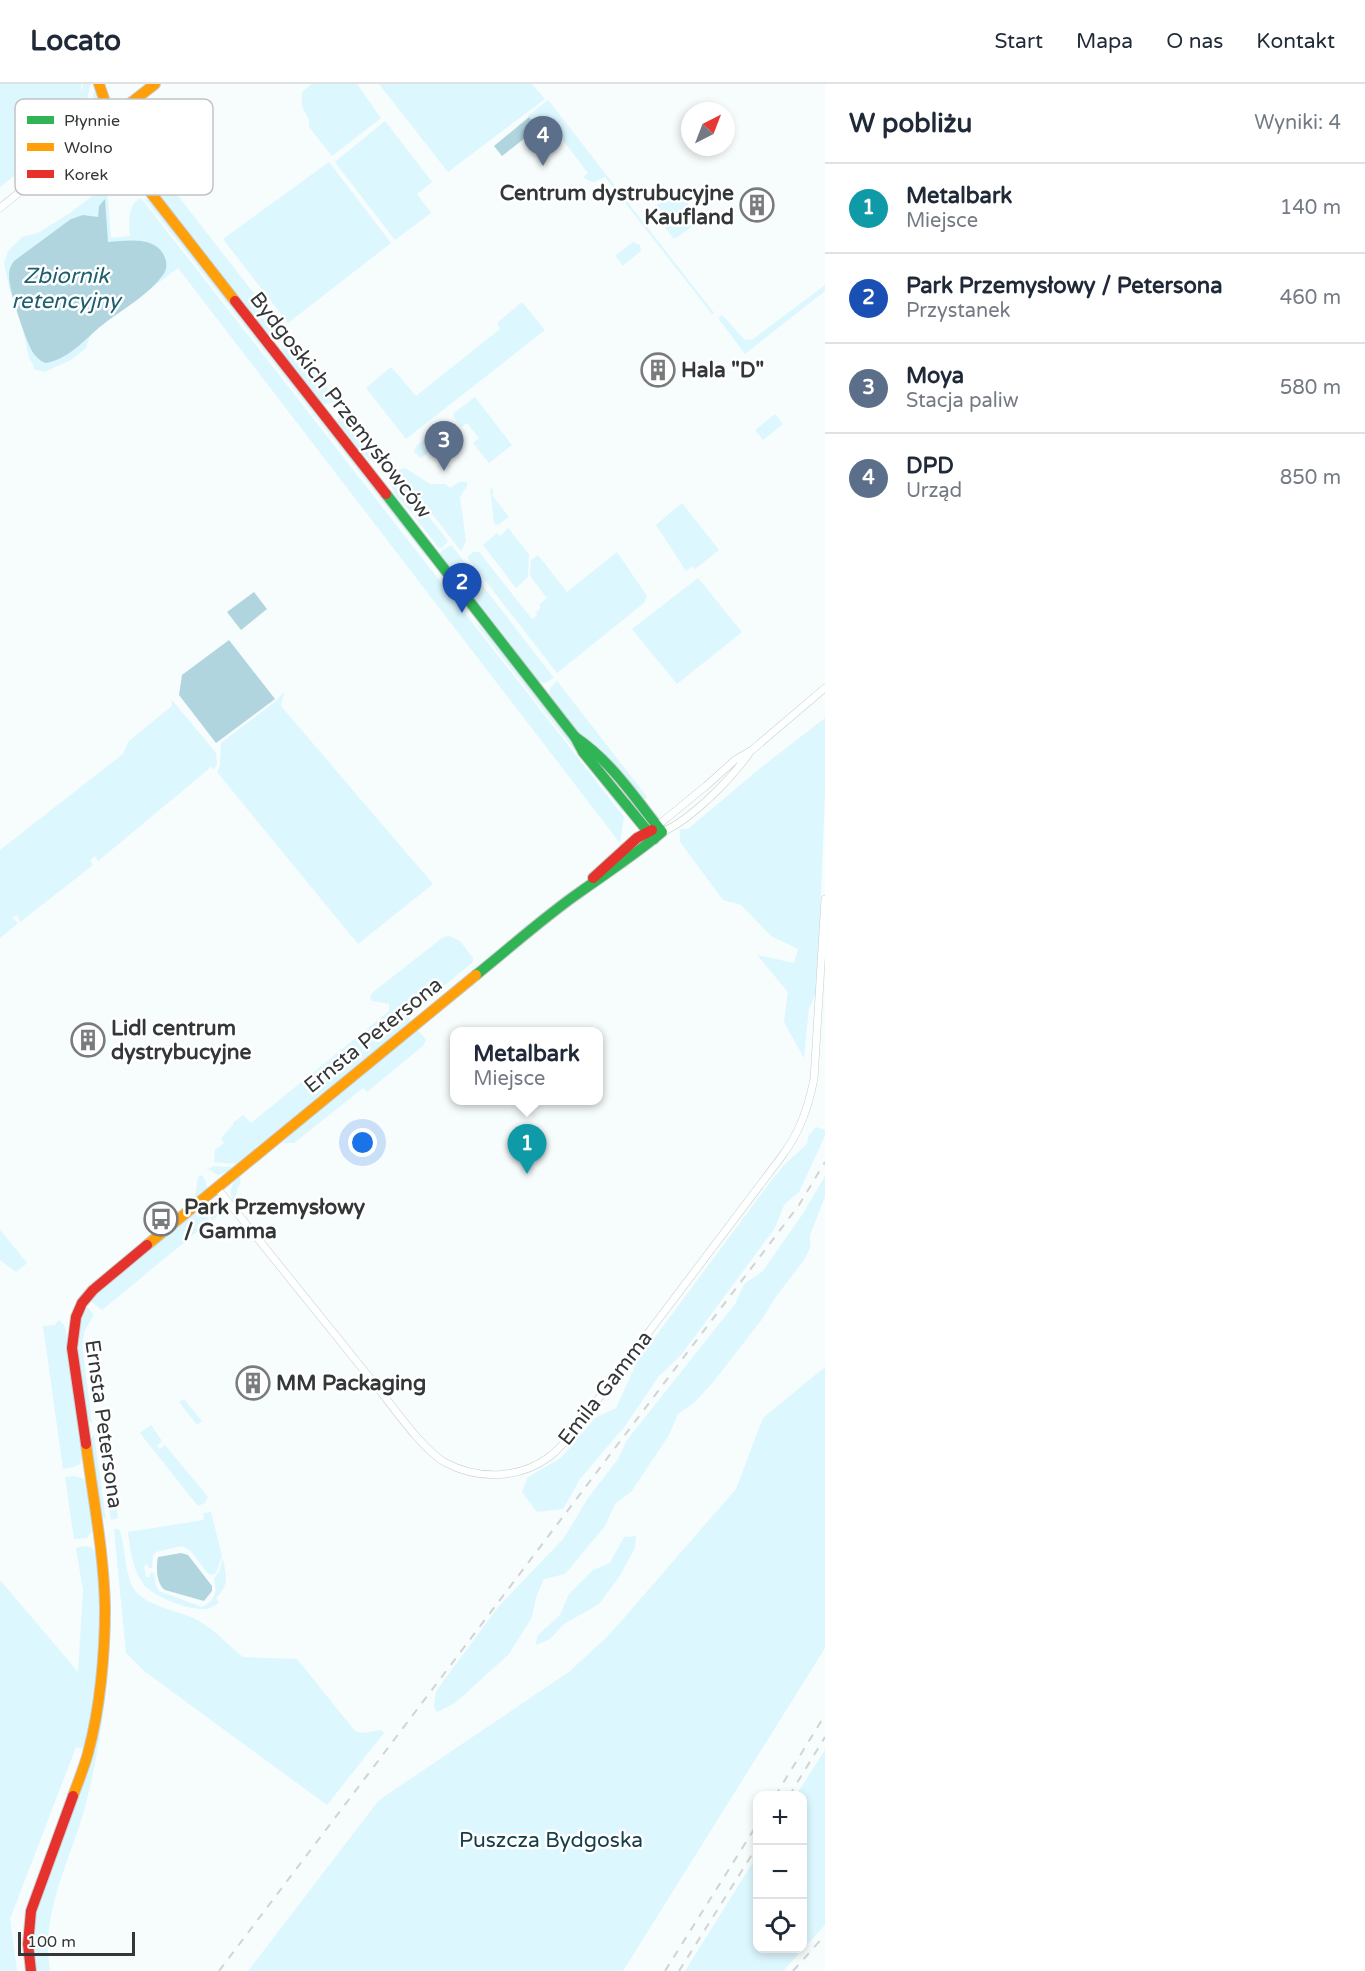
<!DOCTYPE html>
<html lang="pl">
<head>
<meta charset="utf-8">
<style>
	body { margin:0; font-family:"Varela Round",sans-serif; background:#f6f6f7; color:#1f2937 }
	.controls { position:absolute; right:18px; bottom:18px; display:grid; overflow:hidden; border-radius:12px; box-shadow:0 3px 9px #0003 }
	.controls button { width:54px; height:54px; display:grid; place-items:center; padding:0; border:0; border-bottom:2px solid #e0e1e3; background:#fff; color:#1f2937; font:30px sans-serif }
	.compass { position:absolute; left:681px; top:18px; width:54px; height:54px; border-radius:50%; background:#fff; box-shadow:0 3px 9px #0003; rotate:42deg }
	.scale { position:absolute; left:18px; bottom:15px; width:117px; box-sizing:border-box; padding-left:6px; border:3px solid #333738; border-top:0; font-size:16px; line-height:21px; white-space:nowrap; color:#333738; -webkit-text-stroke:4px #fff; paint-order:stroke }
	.you { position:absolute; left:363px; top:1059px; width:21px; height:21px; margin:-15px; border:4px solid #fff; border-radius:50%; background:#1a73e8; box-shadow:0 0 0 9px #1a73e833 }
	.badge { display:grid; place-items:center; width:39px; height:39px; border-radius:50%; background:#787c7d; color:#fff; font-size:20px; font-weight:700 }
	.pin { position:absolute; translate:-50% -50px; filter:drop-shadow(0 2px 3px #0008) }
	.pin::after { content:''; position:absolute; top:32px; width:21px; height:18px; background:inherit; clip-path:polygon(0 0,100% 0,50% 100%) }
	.popup { position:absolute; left:450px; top:943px; width:153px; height:78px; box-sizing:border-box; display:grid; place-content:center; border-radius:12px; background:#fff; filter:drop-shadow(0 2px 4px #0005); font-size:20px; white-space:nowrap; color:#747a83 }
	.popup b { font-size:22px; color:#1f2937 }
	.popup::after { content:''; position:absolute; left:50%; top:100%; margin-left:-12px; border:12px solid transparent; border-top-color:#fff }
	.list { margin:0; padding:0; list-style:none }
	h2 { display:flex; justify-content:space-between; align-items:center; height:78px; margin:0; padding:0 24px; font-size:26px }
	h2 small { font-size:20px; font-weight:400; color:#747a83 }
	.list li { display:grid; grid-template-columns:39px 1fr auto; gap:18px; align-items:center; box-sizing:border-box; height:90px; padding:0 24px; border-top:2px solid #e0e1e3 }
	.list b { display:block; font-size:22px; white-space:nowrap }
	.list p { margin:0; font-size:20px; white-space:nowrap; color:#747a83 }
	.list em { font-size:20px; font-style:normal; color:#747a83 }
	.icon { flex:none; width:33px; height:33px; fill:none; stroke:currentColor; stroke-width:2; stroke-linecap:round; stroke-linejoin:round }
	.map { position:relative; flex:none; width:825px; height:1887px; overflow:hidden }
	header { display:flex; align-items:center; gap:36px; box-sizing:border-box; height:84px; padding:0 30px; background:#fff; border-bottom:2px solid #e0e1e3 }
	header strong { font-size:28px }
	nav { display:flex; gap:33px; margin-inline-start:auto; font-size:21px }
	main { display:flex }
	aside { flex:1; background:#fff }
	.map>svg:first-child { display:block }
	.green { fill:#ddf7fe }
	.water { fill:#b0d5df }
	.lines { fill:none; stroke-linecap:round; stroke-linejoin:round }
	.street-casing { stroke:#c9cdce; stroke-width:8 }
	.fast-casing { stroke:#c9cdce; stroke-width:12 }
	.slow-casing { stroke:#c9cdce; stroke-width:12 }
	.jam-casing { stroke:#c9cdce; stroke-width:12 }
	.street { stroke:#feffff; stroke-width:7 }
	.fast { stroke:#30b455; stroke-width:10 }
	.slow { stroke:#ff9f0a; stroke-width:10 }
	.jam { stroke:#e5322d; stroke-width:10 }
	.rail { stroke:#d2d3d3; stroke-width:2; stroke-dasharray:8 8; stroke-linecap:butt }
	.labels { text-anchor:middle; stroke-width:5; stroke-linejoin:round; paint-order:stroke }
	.poi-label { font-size:21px; font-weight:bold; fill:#333738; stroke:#fff; text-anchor:start }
	.street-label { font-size:21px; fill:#333738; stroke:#fff }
	.park-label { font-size:21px; fill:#13404b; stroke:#fff }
	.water-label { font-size:22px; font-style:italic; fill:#1d5f6e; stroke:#fff }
	.key { fill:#fff; stroke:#c2c3c3; stroke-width:1.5 }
	.key-label { font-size:16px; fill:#333738 }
</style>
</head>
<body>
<header>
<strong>Locato</strong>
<nav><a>Start</a><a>Mapa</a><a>O nas</a><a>Kontakt</a></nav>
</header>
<main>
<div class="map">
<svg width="825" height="1887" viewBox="0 0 825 1887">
	<rect width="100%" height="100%" fill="#f7fcfd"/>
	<g class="green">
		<path d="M0,0H81V9L83,0H91L88,11L84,40L81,43L84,49L78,51L74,46L81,37L80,23L79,36L72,47L0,103Z"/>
		<path d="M312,0H357L381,34L332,72L309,43V36L302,22V8Z"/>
		<path d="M379,0H532L545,15L448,88Z"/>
		<path d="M96,7C100,22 104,33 91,44L89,40L93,11Z"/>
		<path d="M548,16L714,229L712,230L605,93L595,98L589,97L583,93L588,89L562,55L556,59L552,55L546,54L528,32Z"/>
		<path d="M131,24L136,46L126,53C121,41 123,34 131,24Z"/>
		<path d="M385,37L432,98L417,110L431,129L395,156L335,78Z"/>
		<path d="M141,57L154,81L284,248L275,252L261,245L170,128L132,64Z"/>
		<path d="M120,74L128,96L136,108L131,112L123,111L115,97L107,101L111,154L130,152C129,138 127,121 141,114L624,733L620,759L178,184L91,249L86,264L71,276L44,288L33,285L34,283L29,274L21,237L9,204L4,179L8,167L22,153L38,149L70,129L92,112L96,105L95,96Z"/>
		<path d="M329,78L391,159L288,239L223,155Z"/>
		<path d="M677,106L701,136L676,154H673L653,126L657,121Z"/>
		<path d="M144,114L151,117L428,472L426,473Z"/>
		<path d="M633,158L640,161L641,167L623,182L615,172Z"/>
		<path d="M825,201V207L745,270L718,234L722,231L745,256L753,255Z"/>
		<path d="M522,218L545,246L406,355L366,304L391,283L416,312L500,245L497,239Z"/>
		<path d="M287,252L338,317L326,320L318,318L285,275C281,266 280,259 287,252Z"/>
		<path d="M475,313L512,361L489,379L473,359L479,354L467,339L461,343L453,332L454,329Z"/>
		<path d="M342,322L389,382C371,387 348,351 338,338V326Z"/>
		<path d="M775,330L783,340L763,356L755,346Z"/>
		<path d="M434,347L442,356L438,359L433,353L423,362L428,369L421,374L414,368L416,362Z"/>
		<path d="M405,384L430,400H445L450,404L459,398H467V402L460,413L466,457L461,467L398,386Z"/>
		<path d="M394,389L448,457L442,464H439L415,433L417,431L415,428L412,429L395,411L390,399Z"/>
		<path d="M490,403L494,408L492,411L509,433L498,441L494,440Z"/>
		<path d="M682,419L719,466L695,485L692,482L686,487L656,441Z"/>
		<path d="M508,444L529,470L528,493L516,504L483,461L497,449L500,452Z"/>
		<path d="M449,462H452L554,594L544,599L536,597L437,471Z"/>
		<path d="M473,468H479L532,535L537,531L536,528L541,524L539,521L547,514L530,492L531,476L538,471L567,508L617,468L647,512L644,519L557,589L467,473Z"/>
		<path d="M698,494L742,548L677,600L632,545Z"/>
		<path d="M474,537L488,550L627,729L622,727Z"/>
		<path d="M557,597L647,713L641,718C612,681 578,650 549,613L550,604Z"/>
		<path d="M284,608L281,622L433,800L358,860L217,688L220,682L221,659L276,617Z"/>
		<path d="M171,615L216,669L217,680L214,685L211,683L98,777L95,772L90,776L93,781L20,838L17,831L12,834L18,839L0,854V766L123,670L129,657L172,622Z"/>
		<path d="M825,634V710L817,907L809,924L804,974L784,938L788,908L757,871L794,879L798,865L771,852L741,821L723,816L680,758V745H688L759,685Z"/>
		<path d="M449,852L460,857L473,874V878L409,931L411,939L236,1080L214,1078L215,1066L224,1059L221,1054L233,1041V1039L243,1031L251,1039L389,927V920L372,917L370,914L372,909L442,854Z"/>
		<path d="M417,945L426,956L423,962L367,1008L363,1004L294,1059H283L295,1045Z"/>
		<path d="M816,1043L825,1046V1052L799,1108L784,1121L775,1144L681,1271L659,1292L625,1342L580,1395L563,1425L537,1428L522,1408L528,1393L561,1374L595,1334L616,1324L638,1276L771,1097L785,1080L807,1060L809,1051Z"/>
		<path d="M214,1082L231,1083L234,1085L218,1091L208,1085Z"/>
		<path d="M202,1091L206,1098L207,1104L197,1115L195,1112L198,1093Z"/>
		<path d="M239,1091L241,1098L238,1103L234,1120C228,1109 231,1100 239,1091Z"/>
		<path d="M825,1092V1113L810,1151V1164L804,1176L775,1214L763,1234L714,1297L695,1318L678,1330L669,1351L631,1408L615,1420L605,1442L565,1490L544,1495L536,1513L532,1533L509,1570L455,1619L437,1628L434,1623L436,1607L499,1522L564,1454L588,1414L618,1375L627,1356L735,1220L744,1200L763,1187L802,1131Z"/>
		<path d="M216,1119L227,1125L212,1136L202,1122Z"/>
		<path d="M199,1125L210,1137L102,1226L90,1216Z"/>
		<path d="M0,1146L27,1179L16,1188L0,1176Z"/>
		<path d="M86,1222L94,1231L85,1246L82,1261L92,1339L87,1335L77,1256L79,1239Z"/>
		<path d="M59,1236L64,1241L66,1246L84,1367L80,1380L74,1383L63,1385L43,1242L55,1241Z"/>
		<path d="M825,1283V1564L623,1887H248L379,1716L569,1588L610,1550L736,1405L763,1334Z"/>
		<path d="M184,1315L202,1337L197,1341L179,1318Z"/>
		<path d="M151,1341L162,1357L157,1362L160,1365L165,1361L208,1413L205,1419L198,1422L140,1349Z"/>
		<path d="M94,1350L106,1436L100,1430L90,1356Z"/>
		<path d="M107,1354L118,1434L111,1436L99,1356Z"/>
		<path d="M75,1392L84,1395L88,1402L93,1446L87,1454L74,1455L65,1393Z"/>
		<path d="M211,1428L222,1472L216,1489L212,1491L208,1490L190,1466L182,1462L156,1468L153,1472L152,1484H149L147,1480L144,1482L146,1493H149L151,1488L154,1489L156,1502L159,1507L202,1523C216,1516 217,1508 214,1494L219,1488L223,1474C226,1492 230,1500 216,1514L219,1519C214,1522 211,1524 206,1525C190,1527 150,1512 142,1498C132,1483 130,1465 128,1448L204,1436L203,1429Z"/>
		<path d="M114,1445H119C126,1462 124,1494 136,1508C151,1524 182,1527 199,1537C216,1547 228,1561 243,1573L297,1575L355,1647L363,1649L381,1646L384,1649L327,1721L144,1587L126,1569Z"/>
		<path d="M636,1452L635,1464L619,1493L599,1520L564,1540L550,1555L536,1561L537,1552L560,1531L569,1510L593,1486L610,1479L624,1453Z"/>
		<path d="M85,1462L91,1463C113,1484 92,1632 85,1665L76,1663L10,1835L17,1887H0V1496L78,1588L83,1506L76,1464Z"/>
		<path d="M107,1571L109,1573C105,1624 98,1674 85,1723C73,1766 51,1809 48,1855C47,1866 49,1876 50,1887H35L32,1857L34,1836L41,1808L90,1681Z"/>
		<path d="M825,1666V1841L783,1887H685L757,1772L758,1864H802V1712L796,1711Z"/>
	</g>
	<g class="water">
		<path d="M529,33L538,44L502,72L494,62Z"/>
		<path d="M105,115L108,158C126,157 157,151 165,174C167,179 167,186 163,191C149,210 125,224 106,238C86,253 72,274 46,279C40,277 36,273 32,267C25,254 8,205 9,190C9,185 11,181 14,177L71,135L83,131L98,133L99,122Z"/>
		<path d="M254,508L267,525L241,546L227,528Z"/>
		<path d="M229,556L275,615L216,659L179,611L182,591Z"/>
		<path d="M181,1469L188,1471L212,1502V1507L204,1517L165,1506C156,1500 156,1482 158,1473Z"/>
	</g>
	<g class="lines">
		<g class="street-casing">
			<g id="street">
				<path d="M0,124L110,35"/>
				<path d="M657,742L706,702L735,676L752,666L825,604"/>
				<path d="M662,748C691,736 732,694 750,668"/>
				<path d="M217,1104C269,1169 321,1234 374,1299C392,1321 422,1366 446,1379C479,1396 519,1395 549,1373C560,1365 569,1353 577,1343L782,1072C800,1048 808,1024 814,995L825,815"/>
			</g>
		</g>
		<g class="fast-casing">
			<g id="fast">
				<path d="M386,410L575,653L583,668L654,755"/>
				<path d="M476,891C511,863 544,833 580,808C608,788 636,770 662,748C635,714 612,678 575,653"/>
			</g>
		</g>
		<g class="slow-casing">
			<g id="slow">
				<path d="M99,0L120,62L147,104L235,217"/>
				<path d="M110,35L155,0"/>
				<path d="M147,1161L476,891"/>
				<path d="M73,1712C78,1698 84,1684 88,1669C100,1625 105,1570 105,1524C104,1469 93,1414 86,1360"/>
			</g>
		</g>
		<g class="jam-casing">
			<g id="jam">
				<path d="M235,217L386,410"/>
				<path d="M593,794L637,754L652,746"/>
				<path d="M86,1360L72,1264L76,1233L82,1219L93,1206L147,1161"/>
				<path d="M31,1887L28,1860L31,1827L73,1712"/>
			</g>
		</g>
		<use href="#street" class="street"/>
		<use href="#fast" class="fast"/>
		<use href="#slow" class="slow"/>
		<use href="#jam" class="jam"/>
		<g class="rail">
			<path d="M775,1712L825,1631"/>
			<path d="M789,1712L825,1653"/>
			<path d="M219,1887L799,1121L825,1078"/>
			<path d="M665,1887L758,1739"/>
			<path d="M679,1887L758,1761"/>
			<path d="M793,1887L825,1851"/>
		</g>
	</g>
	<defs>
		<g id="building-ring" transform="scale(1.725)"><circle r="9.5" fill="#fff" stroke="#787c7d" stroke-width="1.5"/><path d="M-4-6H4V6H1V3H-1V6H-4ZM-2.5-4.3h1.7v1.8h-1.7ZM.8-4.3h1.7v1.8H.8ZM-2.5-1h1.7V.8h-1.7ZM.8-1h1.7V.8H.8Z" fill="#787c7d"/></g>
		<g id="bus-ring" transform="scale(1.725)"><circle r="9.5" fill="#fff" stroke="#787c7d" stroke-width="1.5"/><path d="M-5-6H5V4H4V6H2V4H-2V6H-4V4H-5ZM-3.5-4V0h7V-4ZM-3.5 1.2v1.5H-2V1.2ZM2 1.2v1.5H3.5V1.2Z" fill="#787c7d"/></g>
	</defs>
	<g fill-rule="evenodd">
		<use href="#building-ring" x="757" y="121"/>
		<use href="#building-ring" x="658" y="286"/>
		<use href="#building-ring" x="88" y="956"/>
		<use href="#bus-ring" x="161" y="1135"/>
		<use href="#building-ring" x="253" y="1299"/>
	</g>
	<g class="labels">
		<g class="poi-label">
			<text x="734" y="116" text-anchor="end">Centrum dystrubucyjne<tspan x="734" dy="24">Kaufland</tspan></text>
			<text x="681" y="293">Hala "D"</text>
			<text x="111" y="951">Lidl centrum<tspan x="111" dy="24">dystrybucyjne</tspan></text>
			<text x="184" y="1130">Park Przemysłowy<tspan x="184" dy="24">/ Gamma</tspan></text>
			<text x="276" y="1306">MM Packaging</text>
		</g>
		<g class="street-label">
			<text transform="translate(341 321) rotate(52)" y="7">Bydgoskich Przemysłowców</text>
			<text transform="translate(373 951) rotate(-39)" y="7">Ernsta Petersona</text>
			<text transform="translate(605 1304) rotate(-52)" y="7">Emila Gamma</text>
			<text transform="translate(104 1340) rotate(82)" y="7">Ernsta Petersona</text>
		</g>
		<g class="park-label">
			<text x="551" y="1763">Puszcza Bydgoska</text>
		</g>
		<g class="water-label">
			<text x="66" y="199">Zbiornik<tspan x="66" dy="25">retencyjny</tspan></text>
		</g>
	</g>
	<rect x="15" y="15" width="198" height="96" rx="9" class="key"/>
	<rect x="27" y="32" width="27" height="8" fill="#30b455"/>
	<rect x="27" y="59" width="27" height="8" fill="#ff9f0a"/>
	<rect x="27" y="86" width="27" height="8" fill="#e5322d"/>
	<g class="key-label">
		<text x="64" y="42">Płynnie</text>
		<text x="64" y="69">Wolno</text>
		<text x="64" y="96">Korek</text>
	</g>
</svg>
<div class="controls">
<button>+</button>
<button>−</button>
<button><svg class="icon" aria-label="locate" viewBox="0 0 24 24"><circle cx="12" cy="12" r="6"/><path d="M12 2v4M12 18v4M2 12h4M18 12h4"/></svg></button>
</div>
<svg class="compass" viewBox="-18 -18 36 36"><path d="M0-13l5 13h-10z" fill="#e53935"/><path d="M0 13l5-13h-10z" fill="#747a83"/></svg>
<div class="scale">100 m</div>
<div class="you"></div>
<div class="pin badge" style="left:527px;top:1090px;background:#0f9aa8">1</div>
<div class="popup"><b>Metalbark</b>Miejsce</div>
<div class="pin badge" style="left:462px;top:529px;background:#1a4fb4">2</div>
<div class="pin badge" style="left:444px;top:387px;background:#5c6f8a">3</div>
<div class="pin badge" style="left:543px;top:82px;background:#5c6f8a">4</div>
</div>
<aside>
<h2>W pobliżu<small>Wyniki: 4</small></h2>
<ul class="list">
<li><span class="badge" style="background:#0f9aa8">1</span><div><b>Metalbark</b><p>Miejsce</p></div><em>140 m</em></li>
<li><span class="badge" style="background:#1a4fb4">2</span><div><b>Park Przemysłowy / Petersona</b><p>Przystanek</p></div><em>460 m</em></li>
<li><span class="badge" style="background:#5c6f8a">3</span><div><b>Moya</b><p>Stacja paliw</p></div><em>580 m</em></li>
<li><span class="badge" style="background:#5c6f8a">4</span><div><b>DPD</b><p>Urząd</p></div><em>850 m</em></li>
</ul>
</aside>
</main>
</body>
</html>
